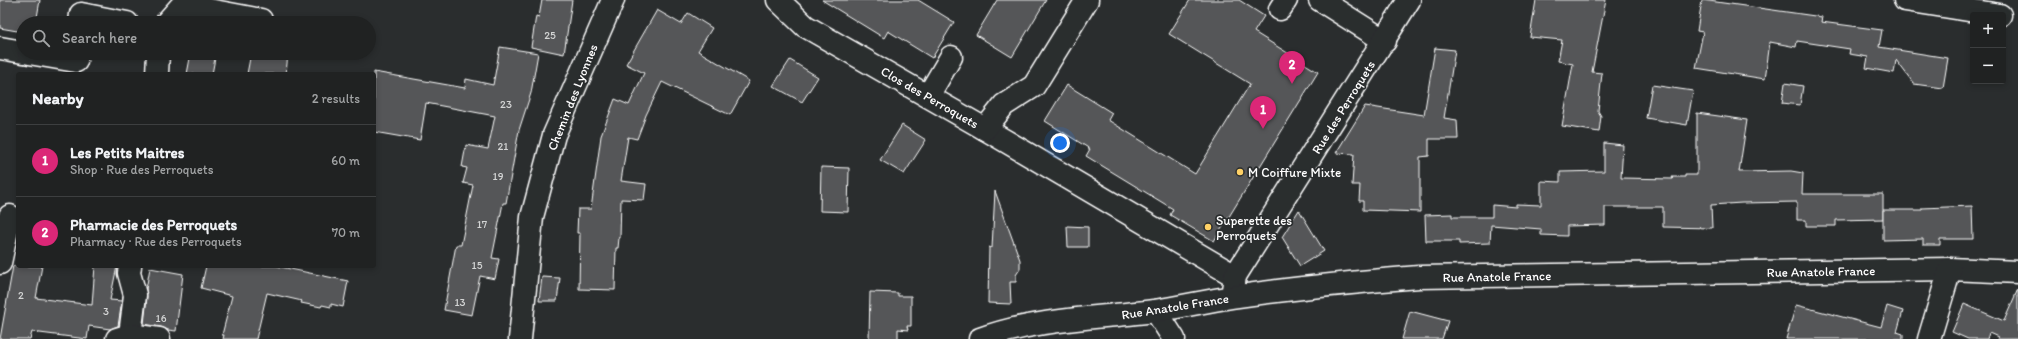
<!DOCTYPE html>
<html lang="en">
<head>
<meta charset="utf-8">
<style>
	body { margin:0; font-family:Itim,sans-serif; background:#282a2a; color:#f1f3f6 }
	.controls { position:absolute; right:12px; top:12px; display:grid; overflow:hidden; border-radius:4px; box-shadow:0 2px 6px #0003 }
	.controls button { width:36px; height:36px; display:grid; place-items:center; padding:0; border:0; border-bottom:1px solid #3d3f40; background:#202222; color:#f1f3f6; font:20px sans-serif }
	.you { position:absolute; left:1060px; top:143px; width:14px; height:14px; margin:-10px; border:3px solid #fff; border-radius:50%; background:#1a73e8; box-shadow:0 0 0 6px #1a73e833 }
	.badge { display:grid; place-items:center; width:26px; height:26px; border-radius:50%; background:#db2777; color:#fff; font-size:13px; font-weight:700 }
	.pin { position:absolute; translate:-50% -33px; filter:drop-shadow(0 1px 2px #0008) }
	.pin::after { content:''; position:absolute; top:21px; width:14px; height:12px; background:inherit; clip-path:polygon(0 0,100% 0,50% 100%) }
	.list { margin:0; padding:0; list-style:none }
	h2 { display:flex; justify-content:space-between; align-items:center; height:52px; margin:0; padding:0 16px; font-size:17px }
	h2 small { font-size:13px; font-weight:400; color:#a2a4a5 }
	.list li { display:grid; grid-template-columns:26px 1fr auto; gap:12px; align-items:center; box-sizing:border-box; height:72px; padding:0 16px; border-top:1px solid #3d3f40 }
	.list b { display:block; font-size:15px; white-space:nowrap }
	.list p { margin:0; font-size:13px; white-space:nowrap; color:#a2a4a5 }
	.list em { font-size:13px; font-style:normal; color:#a2a4a5 }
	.icon { flex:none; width:22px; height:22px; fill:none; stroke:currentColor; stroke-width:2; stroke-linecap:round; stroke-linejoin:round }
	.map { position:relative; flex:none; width:2018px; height:339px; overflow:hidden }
	.search { position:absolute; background:#202222; box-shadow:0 2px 6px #0003; left:16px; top:16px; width:360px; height:44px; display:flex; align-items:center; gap:10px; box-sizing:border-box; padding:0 14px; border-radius:22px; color:#a2a4a5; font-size:15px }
	.panel { position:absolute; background:#202222; box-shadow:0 2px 6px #0003; left:16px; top:72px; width:360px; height:196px; border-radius:4px }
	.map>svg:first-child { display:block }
	.building { fill:#555758; stroke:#fff }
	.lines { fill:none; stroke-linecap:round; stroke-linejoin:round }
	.minor-casing { stroke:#fff; stroke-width:25 }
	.minor { stroke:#2a2d2e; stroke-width:22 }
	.poi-dot { fill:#ffd166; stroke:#2a2d2e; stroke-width:1.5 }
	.labels { text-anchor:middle; stroke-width:3.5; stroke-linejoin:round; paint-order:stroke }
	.number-label { font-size:11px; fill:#d4d5d5 }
	.street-label { font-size:13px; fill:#fff; stroke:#2a2d2e }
	.poi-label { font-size:13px; fill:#fff; stroke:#2a2d2e; text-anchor:start }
</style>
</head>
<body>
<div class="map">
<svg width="2018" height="339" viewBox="0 0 2018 339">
	<rect width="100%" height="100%" fill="#2a2d2e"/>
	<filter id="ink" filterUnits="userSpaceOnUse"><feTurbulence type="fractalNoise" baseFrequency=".025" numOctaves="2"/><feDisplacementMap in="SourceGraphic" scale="8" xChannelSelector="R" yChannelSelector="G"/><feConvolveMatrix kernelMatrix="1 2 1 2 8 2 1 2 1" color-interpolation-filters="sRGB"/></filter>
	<g filter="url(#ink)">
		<g class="building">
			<path d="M0,0H40L36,23H23V32L0,28Z"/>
			<path d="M542,0H572L564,54L531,47L536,16L539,17Z"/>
			<path d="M822,0H918L954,22L932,58L888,31L884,38Z"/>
			<path d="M997,0H1046L1012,57L976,35Z"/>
			<path d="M1190,0H1239L1264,16L1254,32L1318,72L1214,241L1170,215L1173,209L1086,156L1090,149L1045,121L1067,85L1112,113L1108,120L1195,174L1250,84L1169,34Z"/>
			<path d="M1536,0H1606L1592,72L1602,73L1598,111L1601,116L1599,132L1562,126L1573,64L1558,61L1562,40L1530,37Z"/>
			<path d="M1702,0L1822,17L1821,22L1882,30L1879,47L1948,58L1943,88L1914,84L1896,60L1894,73L1866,68L1868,57L1849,54L1850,49L1797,41L1796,47L1770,42L1765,79L1696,68L1703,32L1697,31Z"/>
			<path d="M657,10L681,24L688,13L712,28L698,51L749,81L730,115L662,82L646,115L637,139L628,137L621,181L646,184L644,200L621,199L620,238H619L618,248H616L615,290L579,289L580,233H577L578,209H591L601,136L615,99L629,105L644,73L626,64Z"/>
			<path d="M500,47L538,53L531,93L519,130L506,203H503L492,258L499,259L495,279L480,276L472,315L444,310L456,245H461L473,185L463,183L467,168L462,167L466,145L488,149L495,116L426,103L420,140L374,132V72L465,88L466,79L493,85Z"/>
			<path d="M1435,48L1455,50L1444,118L1457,120L1458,139H1429V156L1420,157V212L1363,210V201H1359L1360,185H1352L1354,154L1336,153L1365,106L1424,115Z"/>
			<path d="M191,53H216L212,74H187Z"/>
			<path d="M251,53H288L286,74H247Z"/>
			<path d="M790,60L818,77L802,102L773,86Z"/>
			<path d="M1785,83L1803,86L1800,105L1782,103Z"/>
			<path d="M1652,85L1693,91L1687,125L1646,118Z"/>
			<path d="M1697,113L1747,120L1739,172L1791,171L1803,173L1802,194H1883V219L1836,220V226H1806V220H1797V202L1742,203L1711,205L1712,228L1663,227V207H1605V225L1567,226V236L1541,235V229L1491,225L1490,243L1459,244V241H1426L1425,215L1452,214V217H1492V205L1516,207V204L1541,205V181L1560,182V172L1604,171V143L1623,145L1621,178L1673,179L1672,177H1685V175H1697Z"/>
			<path d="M902,125L926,140L904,174L880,160Z"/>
			<path d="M821,167L849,168L848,212L820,211Z"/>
			<path d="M995,191L1020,260V269L1016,275V282H1010L1011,304L988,303L989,247L992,248Z"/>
			<path d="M1972,206L1973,239H1940V245H1923V239L1883,240V210H1922V208Z"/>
			<path d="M1299,210L1324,251L1300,266L1282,237Z"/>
			<path d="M1067,226L1088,227V247H1068Z"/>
			<path d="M13,266H42L36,298L92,305L95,266H117L110,300L122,301L118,326L110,329L89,326L87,339L32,332L30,339H0Z"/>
			<path d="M206,266H276L348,281L343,307L331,304V307L322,305L321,307L301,303L302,301L267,293L256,339H223L224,335H222L232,296L201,288Z"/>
			<path d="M150,268L183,274L176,331L168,330L161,327L144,324L147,297L146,289Z"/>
			<path d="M542,277L560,278L557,301H539Z"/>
			<path d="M2018,289V339H1997L1998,337L1989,333L1987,339H1968L1952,332L1964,304L2004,321Z"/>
			<path d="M870,292L898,293V296H911V326H907L908,330L898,329V339H869Z"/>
			<path d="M1796,305L1881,327L1887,306L1903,311L1897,332L1903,334V339H1786Z"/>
			<path d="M1410,311L1448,321L1442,339H1402Z"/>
		</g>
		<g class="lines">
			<g class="minor-casing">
				<g id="minor">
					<path d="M778,0L805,26L985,129L1235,276"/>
					<path d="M1320,0L1385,41"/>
					<path d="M1905,0L2000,15"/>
					<path d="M1280,9L1286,0"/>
					<path d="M80,23L81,14L127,23"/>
					<path d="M166,23L182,5L261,20"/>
					<path d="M0,48L23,52"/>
					<path d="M29,53L76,61"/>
					<path d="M157,74L158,53"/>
					<path d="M928,96L951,57"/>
					<path d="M985,129L1004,105L1034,86L1087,0"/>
					<path d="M0,263L10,216"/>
					<path d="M1233,290L1235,276L1409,0"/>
					<path d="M1156,311L1174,339"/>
					<path d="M130,335L135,295L129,273L130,266"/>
					<path d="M117,339L130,335L159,339"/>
					<path d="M520,339L532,217L554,135L613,0"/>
					<path d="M980,339C1033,319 1098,318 1154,311C1180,307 1206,301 1232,297C1294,288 1356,282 1419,277L1950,269L2018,272"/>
					<path d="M1929,339L1950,269"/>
				</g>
			</g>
			<use href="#minor" class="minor"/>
		</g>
	</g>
	<g class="poi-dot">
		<circle cx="1240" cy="172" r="4"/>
		<circle cx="1208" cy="227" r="4"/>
	</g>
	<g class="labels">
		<g class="number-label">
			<text x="550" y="39">25</text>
			<text x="506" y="108">23</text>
			<text x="503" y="150">21</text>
			<text x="498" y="180">19</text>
			<text x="482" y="228">17</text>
			<text x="477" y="269">15</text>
			<text x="21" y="299">2</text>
			<text x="460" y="306">13</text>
			<text x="106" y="315">3</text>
			<text x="161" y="322">16</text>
		</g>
		<g class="street-label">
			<text transform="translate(572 97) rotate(-68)" y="5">Chemin des Lyonnes</text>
			<text transform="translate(930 97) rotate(30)" y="5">Clos des Perroquets</text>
			<text transform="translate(1343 107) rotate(-58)" y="5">Rue des Perroquets</text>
			<text transform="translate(1821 271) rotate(-1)" y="5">Rue Anatole France</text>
			<text transform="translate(1497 276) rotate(-1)" y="5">Rue Anatole France</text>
			<text transform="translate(1175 306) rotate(-9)" y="5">Rue Anatole France</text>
		</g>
		<g class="poi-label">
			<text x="1248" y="177">M Coiffure Mixte</text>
			<text x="1216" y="225">Superette des<tspan x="1216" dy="15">Perroquets</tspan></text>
		</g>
	</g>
</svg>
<div class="controls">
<button>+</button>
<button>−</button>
</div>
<div class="you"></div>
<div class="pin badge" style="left:1263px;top:129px">1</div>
<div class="pin badge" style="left:1292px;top:84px">2</div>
<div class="search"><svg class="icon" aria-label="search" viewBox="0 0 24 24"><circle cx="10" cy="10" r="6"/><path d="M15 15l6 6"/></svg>Search here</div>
<section class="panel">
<h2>Nearby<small>2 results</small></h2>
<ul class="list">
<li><span class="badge">1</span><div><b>Les Petits Maitres</b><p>Shop · Rue des Perroquets</p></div><em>60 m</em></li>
<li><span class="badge">2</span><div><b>Pharmacie des Perroquets</b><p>Pharmacy · Rue des Perroquets</p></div><em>70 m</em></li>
</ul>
</section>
</div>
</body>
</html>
